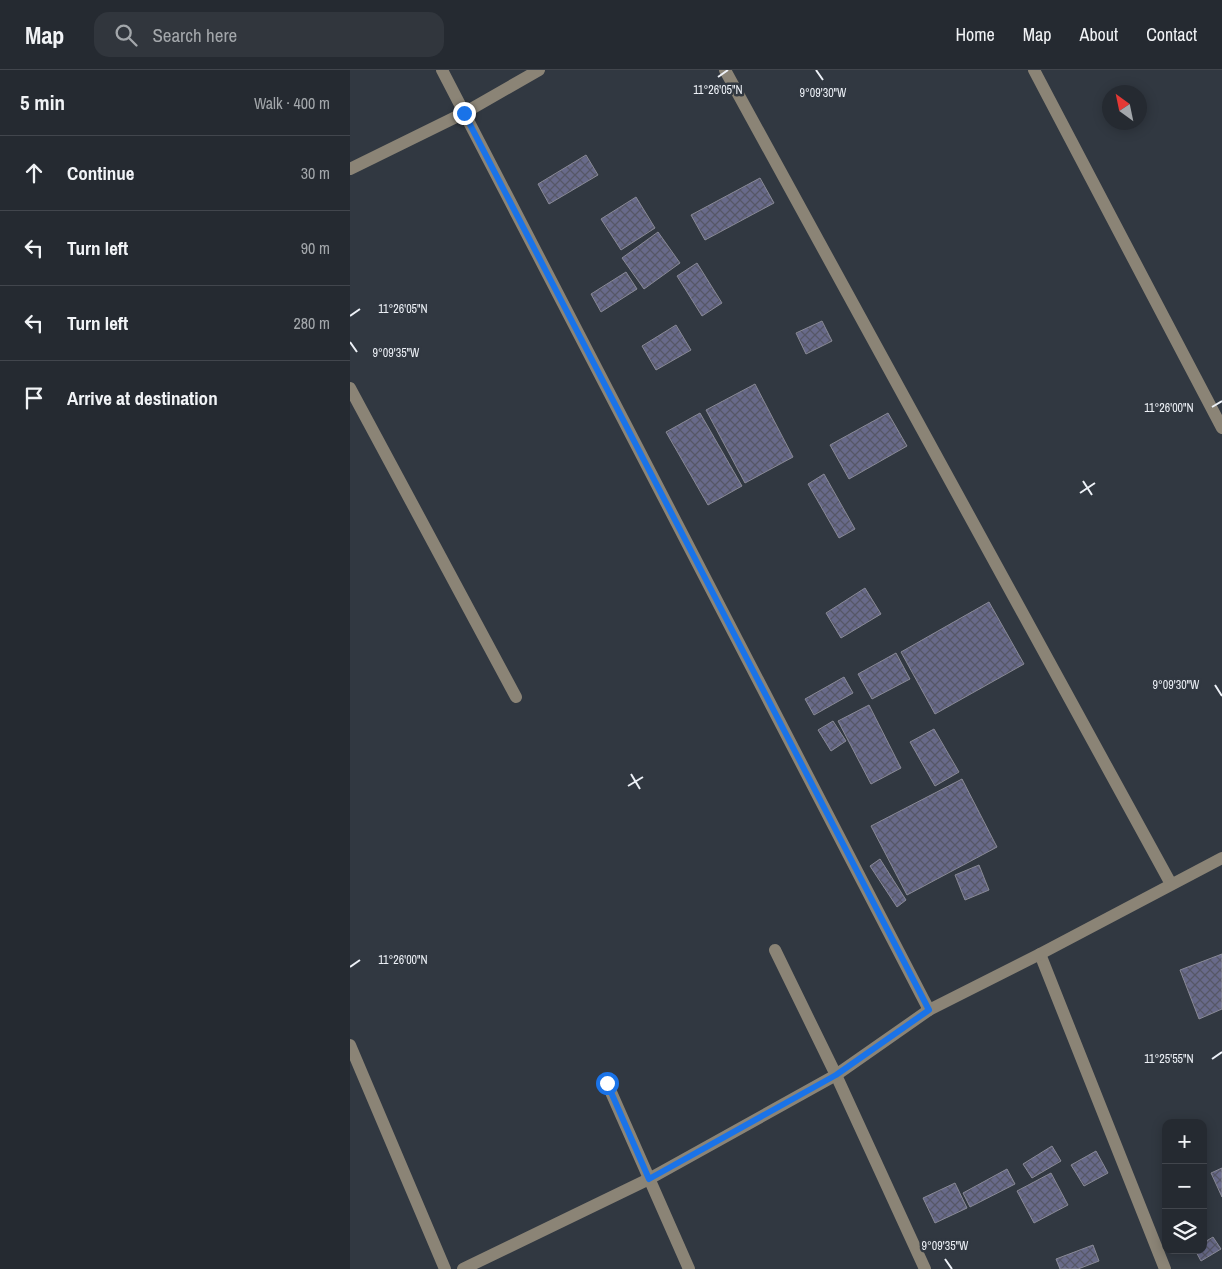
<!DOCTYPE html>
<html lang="en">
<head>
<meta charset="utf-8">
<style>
	body { margin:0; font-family:"Archivo Narrow",sans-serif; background:#31363d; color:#f1f3f6 }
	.controls { position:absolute; right:15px; bottom:15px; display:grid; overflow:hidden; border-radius:10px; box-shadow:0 2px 12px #0003 }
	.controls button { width:45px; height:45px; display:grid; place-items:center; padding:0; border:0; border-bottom:1px solid #42464d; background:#252a31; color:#f1f3f6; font:25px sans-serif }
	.compass { position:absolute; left:752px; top:15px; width:45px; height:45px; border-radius:50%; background:#252a31; box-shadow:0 2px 12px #0003; rotate:327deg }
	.stop { position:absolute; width:15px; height:15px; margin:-11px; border:4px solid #1a73e8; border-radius:50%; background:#fff }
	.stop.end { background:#1a73e8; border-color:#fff; box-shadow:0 1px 5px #0008 }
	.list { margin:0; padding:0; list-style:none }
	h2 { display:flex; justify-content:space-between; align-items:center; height:65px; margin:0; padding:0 20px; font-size:21px }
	h2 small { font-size:16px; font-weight:400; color:#a3a7ab }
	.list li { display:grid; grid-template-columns:32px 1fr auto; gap:15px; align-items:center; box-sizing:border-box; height:75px; padding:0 20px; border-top:1px solid #42464d }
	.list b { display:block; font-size:19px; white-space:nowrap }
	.list em { font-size:16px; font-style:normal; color:#a3a7ab }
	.icon { flex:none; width:28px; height:28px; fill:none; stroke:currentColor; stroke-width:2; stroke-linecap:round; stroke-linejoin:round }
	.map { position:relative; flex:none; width:872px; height:1199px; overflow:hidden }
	header { display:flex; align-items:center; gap:30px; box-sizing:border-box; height:70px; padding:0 25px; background:#252a31; border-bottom:1px solid #42464d }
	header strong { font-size:24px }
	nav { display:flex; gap:28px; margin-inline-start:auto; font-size:18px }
	.search { width:350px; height:45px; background:#31363d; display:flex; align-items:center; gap:12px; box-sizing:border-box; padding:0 18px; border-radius:15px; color:#a3a7ab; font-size:19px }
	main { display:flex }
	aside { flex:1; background:#252a31 }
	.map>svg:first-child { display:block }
	.building { fill:url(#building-cross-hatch); stroke:#898a96 }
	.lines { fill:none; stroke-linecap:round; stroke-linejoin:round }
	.minor { stroke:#8b8476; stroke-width:12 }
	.route { stroke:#1a73e8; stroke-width:6 }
	.ticks { fill:none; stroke:#edf1f7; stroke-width:2 }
	.ticks-label { font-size:12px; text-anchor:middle; fill:#edf1f7; stroke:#313841; stroke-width:5; stroke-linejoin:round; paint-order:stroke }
</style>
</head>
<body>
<header>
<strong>Map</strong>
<div class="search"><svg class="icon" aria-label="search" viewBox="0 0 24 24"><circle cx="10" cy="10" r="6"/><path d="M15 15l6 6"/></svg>Search here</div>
<nav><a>Home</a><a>Map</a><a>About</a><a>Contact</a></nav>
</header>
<main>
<aside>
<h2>5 min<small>Walk · 400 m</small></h2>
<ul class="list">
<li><svg class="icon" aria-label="ahead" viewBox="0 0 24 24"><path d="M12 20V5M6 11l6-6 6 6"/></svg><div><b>Continue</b></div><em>30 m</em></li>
<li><svg class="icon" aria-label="left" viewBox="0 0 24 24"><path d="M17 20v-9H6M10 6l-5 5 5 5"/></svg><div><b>Turn left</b></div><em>90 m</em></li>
<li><svg class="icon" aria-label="left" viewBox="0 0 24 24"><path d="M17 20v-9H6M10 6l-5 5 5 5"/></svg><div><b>Turn left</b></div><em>280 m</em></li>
<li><svg class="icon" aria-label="arrive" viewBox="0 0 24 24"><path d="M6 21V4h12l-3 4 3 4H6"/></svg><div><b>Arrive at destination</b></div></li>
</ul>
</aside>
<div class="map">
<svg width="872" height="1199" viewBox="0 0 872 1199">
	<defs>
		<pattern id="building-cross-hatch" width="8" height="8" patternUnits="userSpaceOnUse" patternTransform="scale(1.25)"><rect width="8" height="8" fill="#686a8a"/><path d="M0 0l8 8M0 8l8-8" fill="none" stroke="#565767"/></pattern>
	</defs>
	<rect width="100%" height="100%" fill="#313841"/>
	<g class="building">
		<path d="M236,85L248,105L199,134L188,114Z"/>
		<path d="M410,108L424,133L355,170L341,145Z"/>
		<path d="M286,127L305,158L271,180L251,149Z"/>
		<path d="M308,162L330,193L294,219L272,188Z"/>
		<path d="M347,193L372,233L352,246L327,206Z"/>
		<path d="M276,202L287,219L251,242L241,224Z"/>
		<path d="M472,251L482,271L456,284L446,263Z"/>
		<path d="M326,255L341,280L306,300L292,276Z"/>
		<path d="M405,314L443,387L395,413L356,340Z"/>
		<path d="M350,343L392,416L358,435L316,362Z"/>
		<path d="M538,343L557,376L499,409L480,375Z"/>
		<path d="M474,404L505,459L489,468L458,414Z"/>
		<path d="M515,518L531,544L491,568L476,543Z"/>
		<path d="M639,532L674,594L585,644L551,582Z"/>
		<path d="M546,583L560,609L522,629L508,604Z"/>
		<path d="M494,607L503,623L464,645L455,629Z"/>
		<path d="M519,635L551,698L521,714L488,651Z"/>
		<path d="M483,651L496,671L481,681L468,660Z"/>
		<path d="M584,659L609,702L585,716L560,672Z"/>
		<path d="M612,709L647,777L557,825L521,756Z"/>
		<path d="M530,789L556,830L547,837L520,796Z"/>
		<path d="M629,795L639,820L615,830L605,805Z"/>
		<path d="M872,884V939L849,949L830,900Z"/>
		<path d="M702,1076L711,1091L682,1108L673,1094Z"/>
		<path d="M746,1081L758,1103L734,1116L721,1095Z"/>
		<path d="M872,1098V1127L861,1103Z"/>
		<path d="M657,1099L665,1114L620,1137L613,1123Z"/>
		<path d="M701,1103L718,1135L684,1153L667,1121Z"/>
		<path d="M605,1113L617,1138L585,1153L573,1128Z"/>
		<path d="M863,1167L871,1179L851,1191L845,1180H853V1173Z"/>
		<path d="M743,1175L749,1191L728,1199H710L706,1189Z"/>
	</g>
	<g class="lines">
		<g class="minor">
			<path d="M92,0L579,940"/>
			<path d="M375,0L821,814"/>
			<path d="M684,0L872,358"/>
			<path d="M0,99L114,43L189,0"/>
			<path d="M0,318L166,627"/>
			<path d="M425,880L486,1005L575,1199"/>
			<path d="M690,884L815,1199"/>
			<path d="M0,975L95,1199"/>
			<path d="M257,1013L339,1199"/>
			<path d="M113,1199L299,1109L486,1005L579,940L690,884L872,788"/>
		</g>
	</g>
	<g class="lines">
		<path class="route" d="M114,43L579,940L486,1005L299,1109L257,1013"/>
	</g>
	<path class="ticks" d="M466,0L473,10M368,7L378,0M0,246L10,239M0,272L7,282M862,337L872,331M733,411L742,425M730,423L745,413M865,615L872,626M281,704L290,719M278,716L293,707M0,897L10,890M862,989L872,982M595,1189L602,1199"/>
	<g class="ticks-label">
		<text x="368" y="24">11°26'05"N</text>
		<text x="473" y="27">9°09'30"W</text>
		<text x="53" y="243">11°26'05"N</text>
		<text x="46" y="287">9°09'35"W</text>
		<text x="819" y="342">11°26'00"N</text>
		<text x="826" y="619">9°09'30"W</text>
		<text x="53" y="894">11°26'00"N</text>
		<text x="819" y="993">11°25'55"N</text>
		<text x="595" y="1180">9°09'35"W</text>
	</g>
</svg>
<div class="controls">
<button>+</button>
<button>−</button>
<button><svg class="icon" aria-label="layers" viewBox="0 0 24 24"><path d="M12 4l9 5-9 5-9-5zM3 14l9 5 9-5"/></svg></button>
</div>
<svg class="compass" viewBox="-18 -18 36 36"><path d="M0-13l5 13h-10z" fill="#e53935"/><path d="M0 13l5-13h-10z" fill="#a3a7ab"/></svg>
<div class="stop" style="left:257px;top:1013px"></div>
<div class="stop end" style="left:114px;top:43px"></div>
</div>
</main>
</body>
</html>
